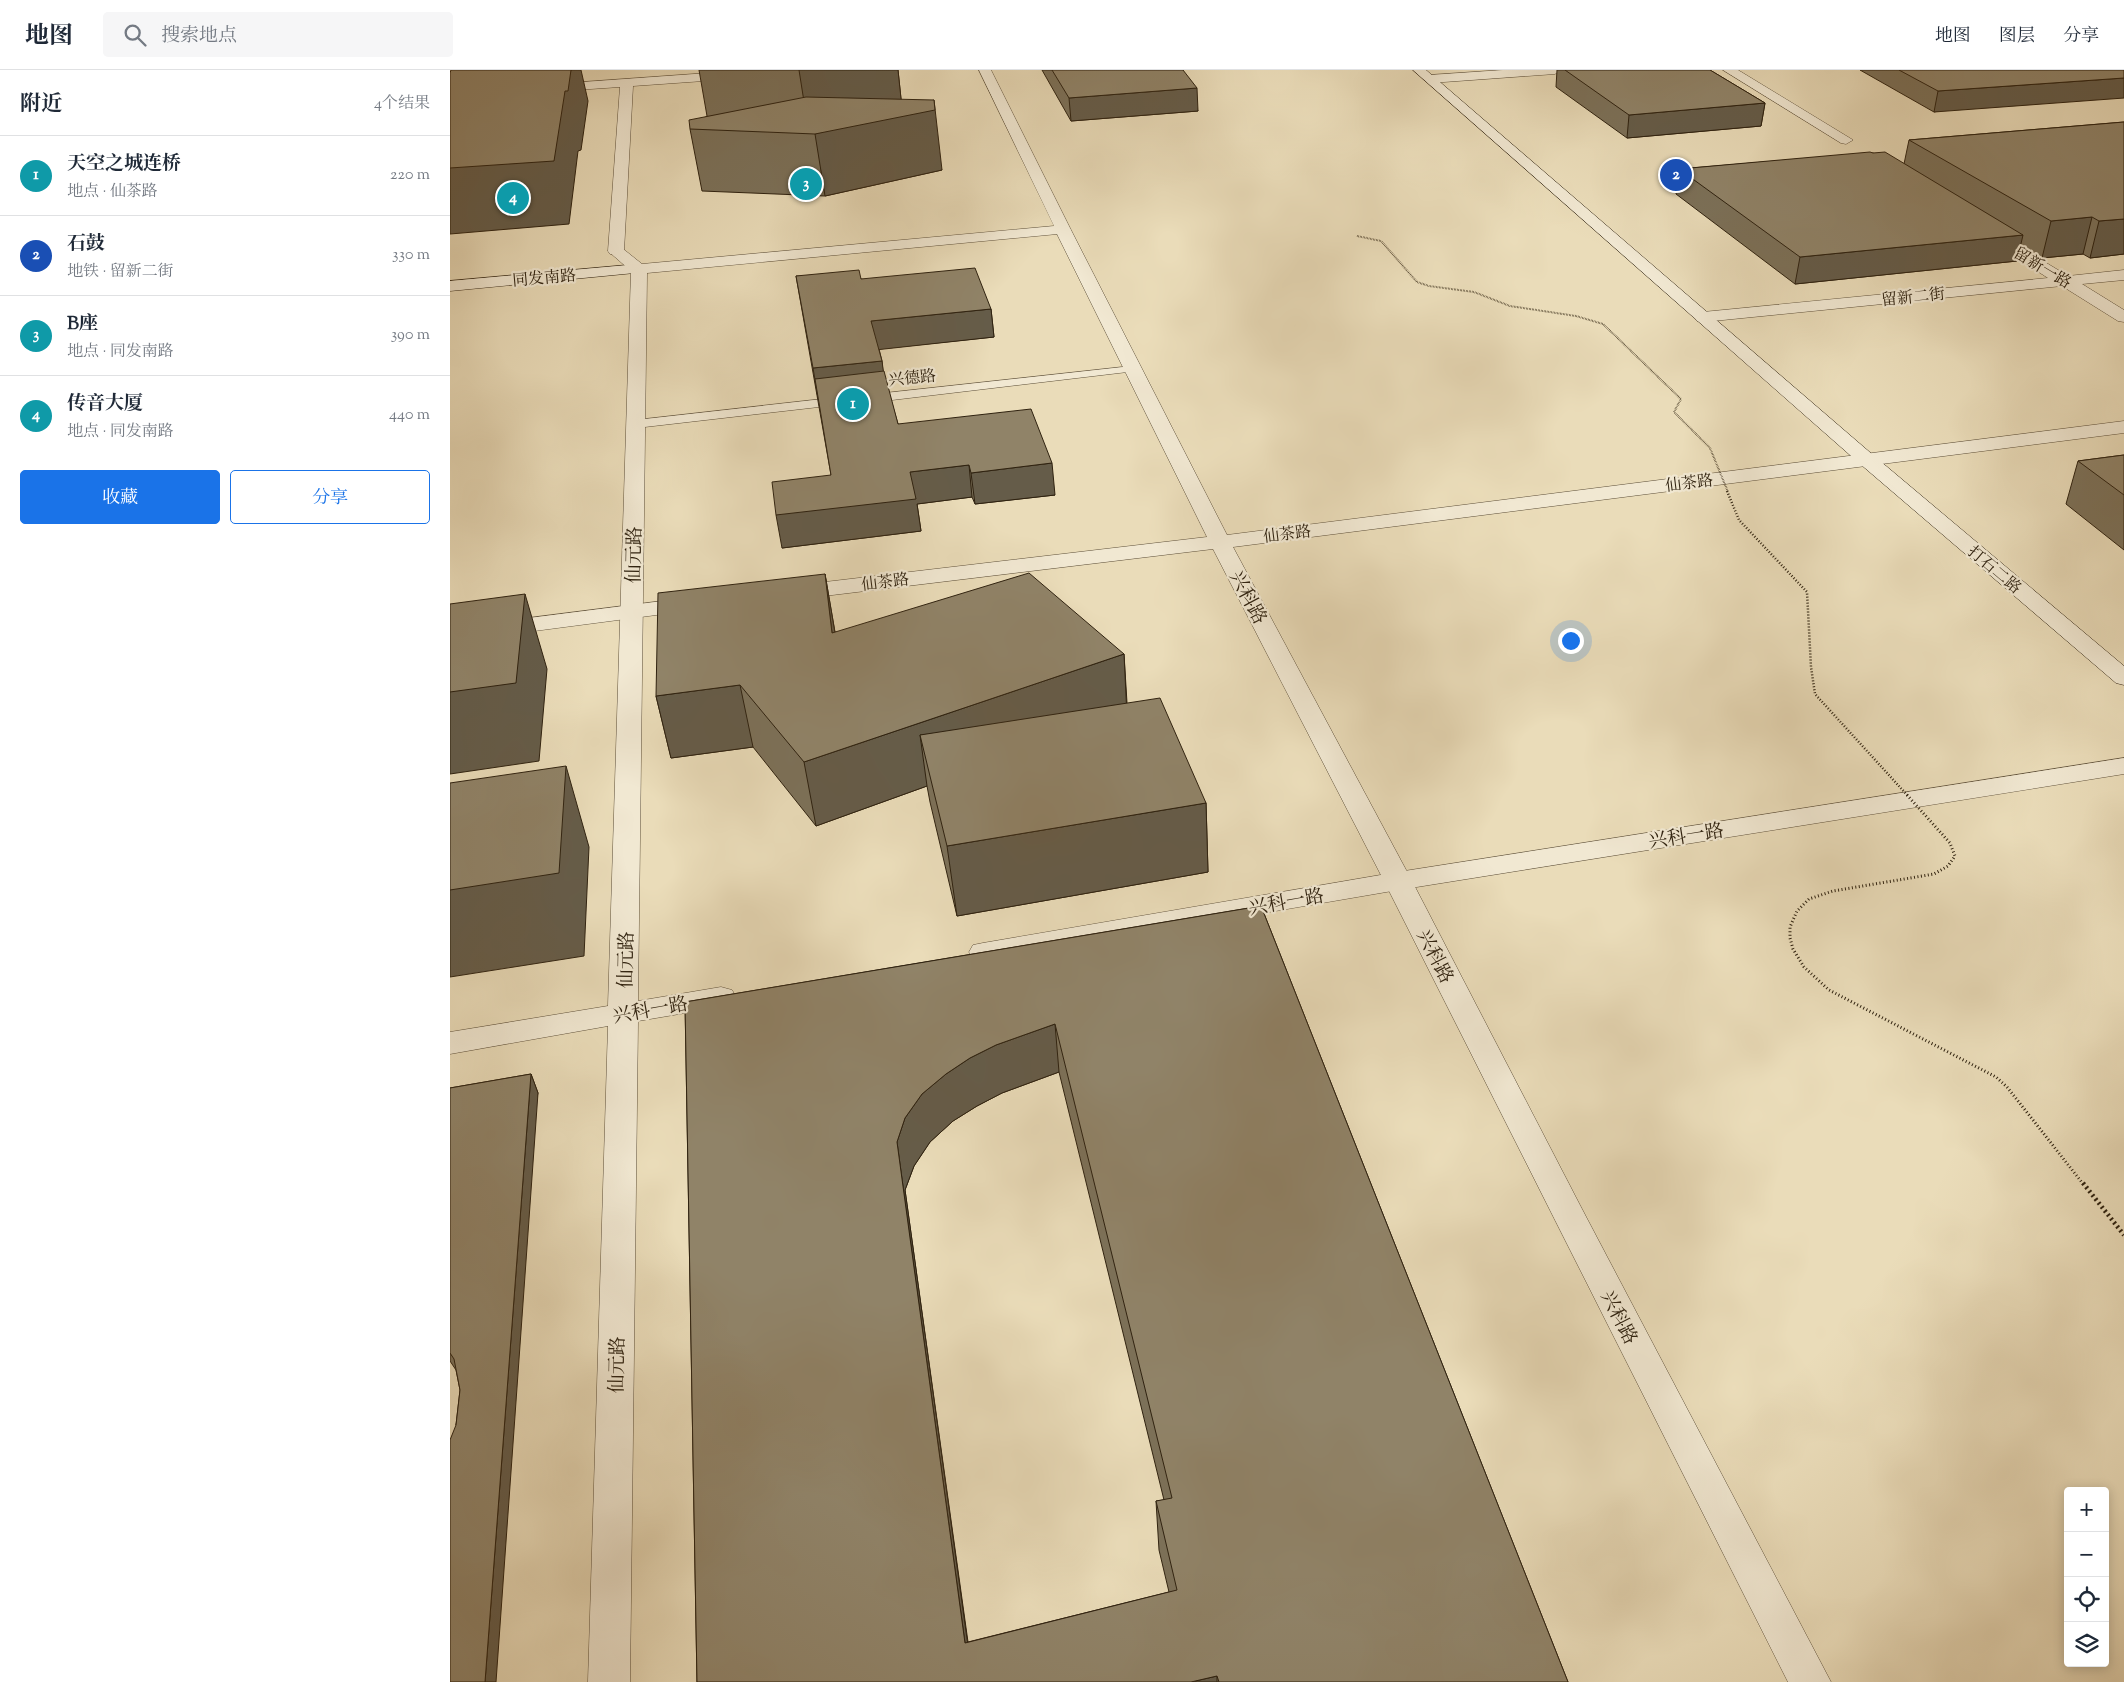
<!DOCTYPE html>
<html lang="zh">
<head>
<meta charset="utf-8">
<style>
	body { margin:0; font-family:"Sorts Mill Goudy","Noto Serif SC",serif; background:#f6f6f7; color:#1f2937 }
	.controls { position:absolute; right:15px; bottom:15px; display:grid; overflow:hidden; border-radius:5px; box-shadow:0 2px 12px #0003 }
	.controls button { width:45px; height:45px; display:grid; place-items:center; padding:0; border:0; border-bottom:1px solid #e0e1e3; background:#fff; color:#1f2937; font:25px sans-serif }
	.you { position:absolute; left:1120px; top:570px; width:18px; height:18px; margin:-12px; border:4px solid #fff; border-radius:50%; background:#1a73e8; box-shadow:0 0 0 8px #1a73e833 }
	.badge { display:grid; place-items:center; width:32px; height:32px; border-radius:50%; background:#1a73e8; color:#fff; font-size:16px; font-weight:700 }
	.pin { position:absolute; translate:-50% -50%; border:2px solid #fff; box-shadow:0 1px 5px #0006 }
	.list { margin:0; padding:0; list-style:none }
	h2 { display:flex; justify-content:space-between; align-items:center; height:65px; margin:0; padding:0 20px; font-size:21px }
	h2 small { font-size:16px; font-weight:400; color:#747a83 }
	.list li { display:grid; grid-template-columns:32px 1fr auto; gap:15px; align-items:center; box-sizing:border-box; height:80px; padding:0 20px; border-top:1px solid #e0e1e3 }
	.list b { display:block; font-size:19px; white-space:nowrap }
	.list p { margin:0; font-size:16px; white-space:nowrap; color:#747a83 }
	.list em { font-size:16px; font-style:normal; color:#747a83 }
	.actions { display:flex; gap:10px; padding:15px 20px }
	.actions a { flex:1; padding:11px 0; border:1px solid #1a73e8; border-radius:5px; text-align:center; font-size:18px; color:#1a73e8 }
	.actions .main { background:#1a73e8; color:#fff }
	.icon { flex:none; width:28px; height:28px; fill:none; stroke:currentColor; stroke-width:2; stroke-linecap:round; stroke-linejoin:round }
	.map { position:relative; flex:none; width:1674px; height:1612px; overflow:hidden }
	header { display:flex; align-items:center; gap:30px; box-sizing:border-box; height:70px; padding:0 25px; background:#fff; border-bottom:1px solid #e0e1e3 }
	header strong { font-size:24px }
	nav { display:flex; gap:28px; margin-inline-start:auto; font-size:18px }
	.search { width:350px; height:45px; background:#f6f6f7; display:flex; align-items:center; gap:12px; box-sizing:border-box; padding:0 18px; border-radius:5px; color:#747a83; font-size:19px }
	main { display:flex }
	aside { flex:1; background:#fff }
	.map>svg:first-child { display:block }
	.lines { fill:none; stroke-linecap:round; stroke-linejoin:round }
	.service-casing { stroke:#5e503a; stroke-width:1 }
	.minor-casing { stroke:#5e503a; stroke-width:1 }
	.tertiary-casing { stroke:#5e503a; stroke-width:1 }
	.secondary-casing { stroke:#2f2210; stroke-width:1 }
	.service { fill:#f1e8d2; fill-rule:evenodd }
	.minor { fill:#f1e8d2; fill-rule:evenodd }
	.tertiary { fill:#f1e8d2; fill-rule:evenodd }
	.secondary { fill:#f1e8d2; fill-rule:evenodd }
	.path-bridge-far3 { stroke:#2f2210; stroke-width:2; stroke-dasharray:0.5 1; stroke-linecap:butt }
	.path-bridge-far2 { stroke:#2f2210; stroke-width:2.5; stroke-dasharray:1 2; stroke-linecap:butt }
	.path-bridge-far1 { stroke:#2f2210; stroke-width:3; stroke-dasharray:1 2.5; stroke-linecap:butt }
	.path-bridge { stroke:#2f2210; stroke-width:4.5; stroke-dasharray:2 3; stroke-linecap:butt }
	.wall { fill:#7c7159; stroke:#2f2210; fill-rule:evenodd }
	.shaded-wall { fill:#655c49; stroke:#2f2210 }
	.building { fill:#908368; stroke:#2f2210; fill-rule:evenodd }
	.labels { text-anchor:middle; stroke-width:4.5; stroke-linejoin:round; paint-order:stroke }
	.far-street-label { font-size:16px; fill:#2f2210; stroke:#f1e8d2 }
	.street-label { font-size:19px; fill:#2f2210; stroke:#f1e8d2 }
</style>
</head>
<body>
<header>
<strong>地图</strong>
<div class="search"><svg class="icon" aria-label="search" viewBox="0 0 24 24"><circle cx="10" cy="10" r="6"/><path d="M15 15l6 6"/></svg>搜索地点</div>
<nav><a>地图</a><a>图层</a><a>分享</a></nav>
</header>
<main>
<aside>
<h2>附近<small>4个结果</small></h2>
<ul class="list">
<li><span class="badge" style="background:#0f9aa8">1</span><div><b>天空之城连桥</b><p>地点 · 仙茶路</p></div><em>220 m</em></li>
<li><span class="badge" style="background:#1a4fb4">2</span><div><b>石鼓</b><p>地铁 · 留新二街</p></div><em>330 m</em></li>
<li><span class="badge" style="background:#0f9aa8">3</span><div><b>B座</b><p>地点 · 同发南路</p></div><em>390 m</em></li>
<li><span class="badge" style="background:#0f9aa8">4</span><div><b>传音大厦</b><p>地点 · 同发南路</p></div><em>440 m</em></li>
</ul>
<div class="actions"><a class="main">收藏</a><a>分享</a></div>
</aside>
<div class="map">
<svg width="1674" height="1612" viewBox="0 0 1674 1612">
	<rect width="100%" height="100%" fill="#eadcb9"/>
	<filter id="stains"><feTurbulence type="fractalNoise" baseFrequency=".004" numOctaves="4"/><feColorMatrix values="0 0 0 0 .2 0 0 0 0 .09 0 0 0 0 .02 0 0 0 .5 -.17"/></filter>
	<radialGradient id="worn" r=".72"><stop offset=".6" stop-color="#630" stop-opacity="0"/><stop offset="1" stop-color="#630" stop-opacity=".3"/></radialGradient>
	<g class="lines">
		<g class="service-casing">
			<g id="service">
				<path d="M682,296L686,297L688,299L686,301L417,333L411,329L417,325Z"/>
				<path d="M391,327L397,331L395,334L186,358L180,354L186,350Z"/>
			</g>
		</g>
		<g class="minor-casing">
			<g id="minor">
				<path d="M529,0H541L621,160L618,163L197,203L188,931L271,917L282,920L286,927L282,934L271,937L188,951L180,1612H138L158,956L0,984V962L158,936L181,201L158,181L160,178H172L192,194L604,156Z"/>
				<path d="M1053,0H1111L1105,4L980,13L974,9L980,5Z"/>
				<path d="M1273,0H1288L1403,70L1396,74L1391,73Z"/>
				<path d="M1537,158L1542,160L1618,206L1674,200V210L1632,214L1674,240V252L1668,251L1612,216L1253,252L1247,251L1245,247L1247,243L1253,242L1598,208L1532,166L1529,163L1532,160Z"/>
				<path d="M1674,688V704L948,820L533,891L523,889L519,882L523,875L533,873L948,802Z"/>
			</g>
		</g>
		<g class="tertiary-casing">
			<g id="tertiary">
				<path d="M300,0H359L353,4L183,16L174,181L172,184H160L158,181L170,17L96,22L90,18L92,15Z"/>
				<path d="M613,155L618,157L621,160L777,465L1674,351V363L783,477L962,811L1132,1139L1381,1612H1338L934,811L763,479L341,530L333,528L330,523L333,518L341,516L757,467L605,160L608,157Z"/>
				<path d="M244,527L252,529L255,534L252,539L0,572V558Z"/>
			</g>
		</g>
		<g class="secondary-casing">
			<g id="secondary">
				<path d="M963,0H976L1423,385L1674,596V615L1666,613L1409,393Z"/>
				<path d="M189,194L195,196L197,199L195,202L0,221V211Z"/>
			</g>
		</g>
		<use href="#service" class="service"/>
		<use href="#minor" class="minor"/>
		<use href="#tertiary" class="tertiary"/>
		<use href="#secondary" class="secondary"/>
		<path class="path-bridge-far3" d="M907,166L931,171L967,212L979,216L1024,222L1060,236L1126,246L1153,254L1231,329L1224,342L1260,378L1278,422"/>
		<path class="path-bridge-far2" d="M1277,421L1289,450L1357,522L1361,597L1365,624L1458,726"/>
		<path class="path-bridge-far1" d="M1457,725L1500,773L1505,786L1498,796L1484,804L1383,821L1359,829L1347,841L1340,857V868L1343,879L1354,897L1379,920L1546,1007L1557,1017L1634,1115"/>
		<path class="path-bridge" d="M1633,1113L1674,1165"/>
	</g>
	<g class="wall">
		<path d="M249,0H448L451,29L492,100L375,126L252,121L240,59L257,46Z"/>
		<path d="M592,0H733L748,41L621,51Z"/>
		<path d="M1107,0H1260L1315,33L1311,56L1177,68L1106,17Z"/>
		<path d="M1410,0H1674L1484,42Z"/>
		<path d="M1674,52V184L1640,188L1633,184L1592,188L1570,175L1567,191L1345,214L1226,124L1229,99L1423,83L1454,94L1459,70Z"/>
		<path d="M346,206L411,209L541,239L544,267L429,279L432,291L433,302L448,354L605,425L525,434L522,427L467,434L471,461L332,478L381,405Z"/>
		<path d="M1674,385V480L1616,434L1628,391Z"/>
		<path d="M375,504L385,562L674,584L677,633L756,733L758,802L507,846L480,732L477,716L366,756L303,677L221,688L206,626Z"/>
		<path d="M811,836L1118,1612H247L235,932ZM609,1002L714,1430L706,1431L709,1480L719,1522L518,1572L455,1120L464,1096L480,1072L503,1051L527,1036L552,1023Z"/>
		<path d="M81,1004L88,1023L6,1355L10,1320L6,1300L0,1291V1018Z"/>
	</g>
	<g class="shaded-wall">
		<path d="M121,0H131L138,31L131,80L128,81L119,154L0,164V98L115,21Z"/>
		<path d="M349,0H448L452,38L358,57Z"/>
		<path d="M1674,8V28L1484,42L1488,21Z"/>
		<path d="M747,18L748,41L621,51L619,28Z"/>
		<path d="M484,30L492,100L375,126L365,64Z"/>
		<path d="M1315,33L1311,56L1177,68L1179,45Z"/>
		<path d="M1642,147L1633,184L1592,188L1601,151Z"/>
		<path d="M1674,149V184L1640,188L1649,151Z"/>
		<path d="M1573,165L1567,191L1345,214L1350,187Z"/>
		<path d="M541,239L544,267L425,280L421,251Z"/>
		<path d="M432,291L436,321L365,309L368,328L363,298Z"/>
		<path d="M602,393L605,425L525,434L521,403Z"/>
		<path d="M519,395L522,427L467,434L471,461L332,478L326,445L460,402Z"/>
		<path d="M375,504L385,563H382Z"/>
		<path d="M75,524L97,599L89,691L0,704V622Z"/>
		<path d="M674,584L677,646L470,665L477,716L366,756L354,692Z"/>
		<path d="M290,615L303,677L221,688L206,626Z"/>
		<path d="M116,696L139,777L134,886L0,907V820Z"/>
		<path d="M756,733L758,802L507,846L497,776Z"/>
		<path d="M605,954L609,1002L552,1023L527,1036L503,1051L480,1072L464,1096L455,1120L523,1612L515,1573L447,1072L455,1048L472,1024L496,1004L520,988L546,975Z"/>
		<path d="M81,1004L88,1023L46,1612H35Z"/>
		<path d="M767,1606V1612H741Z"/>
	</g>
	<g class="building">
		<path d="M1,0H121L118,21H115L104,91L0,98V3Z"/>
		<path d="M602,0H733L747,18L619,28Z"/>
		<path d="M1115,0H1260L1315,33L1179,45Z"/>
		<path d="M1449,0H1674V8L1488,21Z"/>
		<path d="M356,27L484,30L485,40L365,64L240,59L239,50Z"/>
		<path d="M1674,52V149L1649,151L1642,147L1601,151L1459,70Z"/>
		<path d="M1420,82L1423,83L1435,82L1573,165L1350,187L1229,99Z"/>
		<path d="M525,198L541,239L421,251L432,291L363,298L346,206L409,200L411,209Z"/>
		<path d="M434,301L448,354L581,339L602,393L521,403L519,395L460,402L466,429L326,445L322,412L381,405L365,309Z"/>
		<path d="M1674,385V425L1628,391Z"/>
		<path d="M579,503L674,584L354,692L290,615L206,626L208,523L375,504L382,563Z"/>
		<path d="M75,524L66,613L0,622V534Z"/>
		<path d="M710,628L756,733L497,776L470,665Z"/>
		<path d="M116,696L109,803L0,820V713Z"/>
		<path d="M811,836L1118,1612H769L767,1606L741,1612H247L235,932ZM605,954L722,1428L706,1431L727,1520L515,1573L447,1072L455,1048L472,1024L496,1004L520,988L546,975Z"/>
		<path d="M81,1004L35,1612H0V1370L6,1355L10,1320L4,1289L0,1283V1018Z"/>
	</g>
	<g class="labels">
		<g class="far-street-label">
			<text transform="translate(1593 197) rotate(31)" y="6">留新一路</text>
			<text transform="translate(94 207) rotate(-5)" y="6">同发南路</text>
			<text transform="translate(1463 226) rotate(-6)" y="6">留新二街</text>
			<text transform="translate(462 307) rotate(-6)" y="6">兴德路</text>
			<text transform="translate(1239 412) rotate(-7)" y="6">仙茶路</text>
			<text transform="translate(837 463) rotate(-7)" y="6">仙茶路</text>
			<text transform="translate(1545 499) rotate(40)" y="6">打石二路</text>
			<text transform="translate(435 511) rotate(-7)" y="6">仙茶路</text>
		</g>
		<g class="street-label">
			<text transform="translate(183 485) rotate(-89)" y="7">仙元路</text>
			<text transform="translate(799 527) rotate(62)" y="7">兴科路</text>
			<text transform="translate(1236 765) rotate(-9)" y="7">兴科一路</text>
			<text transform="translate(836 831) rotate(-10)" y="7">兴科一路</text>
			<text transform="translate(986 886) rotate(63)" y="7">兴科路</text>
			<text transform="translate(175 890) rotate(-89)" y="7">仙元路</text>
			<text transform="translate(200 939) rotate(-10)" y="7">兴科一路</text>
			<text transform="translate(1170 1247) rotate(63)" y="7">兴科路</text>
			<text transform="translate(166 1295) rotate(-89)" y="7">仙元路</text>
		</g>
	</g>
	<rect width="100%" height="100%" filter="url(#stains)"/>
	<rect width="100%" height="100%" fill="url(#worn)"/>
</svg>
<div class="controls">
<button>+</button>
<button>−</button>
<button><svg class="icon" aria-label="locate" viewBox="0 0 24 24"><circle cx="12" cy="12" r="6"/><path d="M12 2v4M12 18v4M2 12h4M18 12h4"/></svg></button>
<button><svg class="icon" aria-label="layers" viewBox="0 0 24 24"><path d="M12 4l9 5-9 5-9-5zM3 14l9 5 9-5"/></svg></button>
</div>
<div class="you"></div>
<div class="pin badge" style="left:403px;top:334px;background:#0f9aa8">1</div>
<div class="pin badge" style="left:1226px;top:105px;background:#1a4fb4">2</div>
<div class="pin badge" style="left:356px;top:114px;background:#0f9aa8">3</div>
<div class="pin badge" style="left:63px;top:128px;background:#0f9aa8">4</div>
</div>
</main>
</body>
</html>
